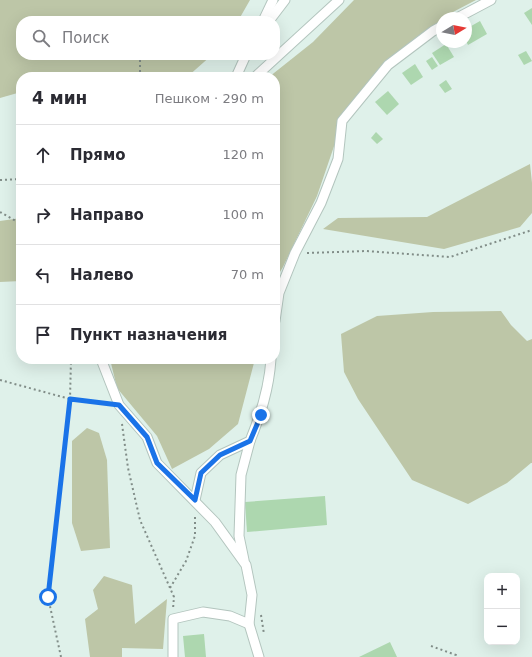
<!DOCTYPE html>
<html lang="ru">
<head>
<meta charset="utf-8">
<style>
	body { margin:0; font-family:"DejaVu Sans",sans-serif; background:#f7f7f7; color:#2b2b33 }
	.controls { position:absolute; right:12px; bottom:12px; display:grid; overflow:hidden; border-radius:8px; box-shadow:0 4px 16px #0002 }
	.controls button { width:36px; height:36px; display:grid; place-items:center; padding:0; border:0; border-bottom:1px solid #e1e1e2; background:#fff; color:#2b2b33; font:20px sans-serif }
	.compass { position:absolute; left:436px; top:12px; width:36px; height:36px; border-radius:50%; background:#fff; box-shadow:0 4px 16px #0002; rotate:80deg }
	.stop { position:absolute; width:12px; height:12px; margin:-9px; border:3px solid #1a73e8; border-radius:50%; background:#fff }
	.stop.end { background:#1a73e8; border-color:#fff; box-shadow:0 1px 4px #0008 }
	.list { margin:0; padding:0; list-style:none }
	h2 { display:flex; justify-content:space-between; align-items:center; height:52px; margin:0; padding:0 16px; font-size:17px }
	h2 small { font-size:13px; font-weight:400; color:#7c7c81 }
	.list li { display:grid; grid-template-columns:26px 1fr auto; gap:12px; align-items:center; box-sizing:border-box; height:60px; padding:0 16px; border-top:1px solid #e1e1e2 }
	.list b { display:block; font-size:15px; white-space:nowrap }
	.list em { font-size:13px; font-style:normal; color:#7c7c81 }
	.icon { flex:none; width:22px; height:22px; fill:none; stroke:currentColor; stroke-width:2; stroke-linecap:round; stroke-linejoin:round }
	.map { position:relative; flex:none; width:532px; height:657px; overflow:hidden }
	.search { position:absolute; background:#fff; box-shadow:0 4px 16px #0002; left:16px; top:16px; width:264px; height:44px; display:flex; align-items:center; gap:10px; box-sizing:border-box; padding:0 14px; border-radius:16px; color:#7c7c81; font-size:15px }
	.panel { position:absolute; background:#fff; box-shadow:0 4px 16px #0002; left:16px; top:72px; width:264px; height:292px; border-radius:16px }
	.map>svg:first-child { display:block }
	.green { fill:#bdc6a7 }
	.building { fill:#add7af }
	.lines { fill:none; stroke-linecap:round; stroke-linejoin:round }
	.street-casing { stroke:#b3c5be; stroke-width:11 }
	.path { stroke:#818d88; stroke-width:2; stroke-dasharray:2 3; stroke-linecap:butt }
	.street { stroke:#fff; stroke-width:9 }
	.route { stroke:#1a73e8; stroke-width:5 }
</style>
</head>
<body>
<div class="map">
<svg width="532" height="657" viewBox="0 0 532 657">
	<rect width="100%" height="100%" fill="#dff1ea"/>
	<g class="green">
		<path d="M0,0H250L238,21H21V55H212L187,77H21V92L0,98Z"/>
		<path d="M354,0H476L453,12L446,18H442V21L388,65L343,120L317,196L283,267L275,280V77H269L313,42Z"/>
		<path d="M530,164L532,183V213L520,227L444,249L323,229L338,218L427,217Z"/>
		<path d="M21,218V281L0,282V221Z"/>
		<path d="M501,311L511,325L527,341L532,339V463H531L507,483L468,504L412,480L358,399L344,372L341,334L377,316L433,312Z"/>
		<path d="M110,359H255L238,424L209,449L172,469L157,436L117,388Z"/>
		<path d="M87,428L99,433L107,460L110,548L81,551L72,523V441Z"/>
		<path d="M104,576L132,585L135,624L167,599L163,649L122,648V657H90L85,619L98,609L93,590Z"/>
	</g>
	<g class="building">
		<path d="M532,8V25L524,13Z"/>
		<path d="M480,21L487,34L468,45L466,41V29Z"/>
		<path d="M446,44L454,57L440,65L432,53Z"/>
		<path d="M526,51L532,61L524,65L518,55Z"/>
		<path d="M432,57L438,66L432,70L426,61Z"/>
		<path d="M415,64L423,77L411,85L402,73Z"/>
		<path d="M446,80L452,89L445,93L439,85Z"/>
		<path d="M388,91L399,104L387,115L375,102Z"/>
		<path d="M376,132L383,139L377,144L371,138Z"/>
		<path d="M325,496L327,525L247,532L245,502Z"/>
		<path d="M204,634L206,657H185L183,636Z"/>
		<path d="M390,642L397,657H359Z"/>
	</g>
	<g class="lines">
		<g class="street-casing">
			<g id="street">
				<path d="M457,18L491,0"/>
				<path d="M263,21L273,0"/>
				<path d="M269,21L285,0"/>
				<path d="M236,77L246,55"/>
				<path d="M255,77L339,0"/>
				<path d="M275,321L279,293L295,253L321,203L338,159L342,121L388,65L433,31L442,26"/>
				<path d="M101,359L119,405L147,437L157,463L215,522L246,565L252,595L249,624L259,657"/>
				<path d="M195,500L201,473L220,455L250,441C261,414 269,389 271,359"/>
				<path d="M244,560L239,536L241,475L250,441"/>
				<path d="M173,657V619L203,612L230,616L249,624"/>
			</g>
		</g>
		<g class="path">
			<path d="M140,77V55"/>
			<path d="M0,180L21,179"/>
			<path d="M0,212L21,224"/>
			<path d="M307,253L366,251L450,257L532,230"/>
			<path d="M0,380L70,399L108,404"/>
			<path d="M122,424L128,468L140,520L174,597L173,609"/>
			<path d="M170,588L186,561L195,536V515"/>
			<path d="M261,615L264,634"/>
			<path d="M431,646L456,655V657"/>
			<path d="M61,657L48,597L70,399L71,359"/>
		</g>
		<use href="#street" class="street"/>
	</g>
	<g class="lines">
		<path class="route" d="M48,597L70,399L119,405L147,437L157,463L195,500L201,473L220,455L250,441L261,415"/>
	</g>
</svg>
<div class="controls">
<button>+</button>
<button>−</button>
</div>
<svg class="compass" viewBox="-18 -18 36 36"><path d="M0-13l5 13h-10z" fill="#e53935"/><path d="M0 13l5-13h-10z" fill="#7c7c81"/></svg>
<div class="stop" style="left:48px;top:597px"></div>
<div class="stop end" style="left:261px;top:415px"></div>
<div class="search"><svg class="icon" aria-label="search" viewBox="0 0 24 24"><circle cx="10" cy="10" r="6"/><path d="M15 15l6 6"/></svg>Поиск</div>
<section class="panel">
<h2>4 мин<small>Пешком · 290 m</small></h2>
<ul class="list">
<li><svg class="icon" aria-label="ahead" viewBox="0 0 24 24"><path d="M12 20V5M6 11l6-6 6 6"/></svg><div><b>Прямо</b></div><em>120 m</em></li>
<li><svg class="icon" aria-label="right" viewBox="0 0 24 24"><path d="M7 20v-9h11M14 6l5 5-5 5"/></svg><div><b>Направо</b></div><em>100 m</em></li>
<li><svg class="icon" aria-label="left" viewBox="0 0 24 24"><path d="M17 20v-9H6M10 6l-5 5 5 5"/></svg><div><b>Налево</b></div><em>70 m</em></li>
<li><svg class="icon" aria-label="arrive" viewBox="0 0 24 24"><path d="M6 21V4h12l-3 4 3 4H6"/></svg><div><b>Пункт назначения</b></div></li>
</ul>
</section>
</div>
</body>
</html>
